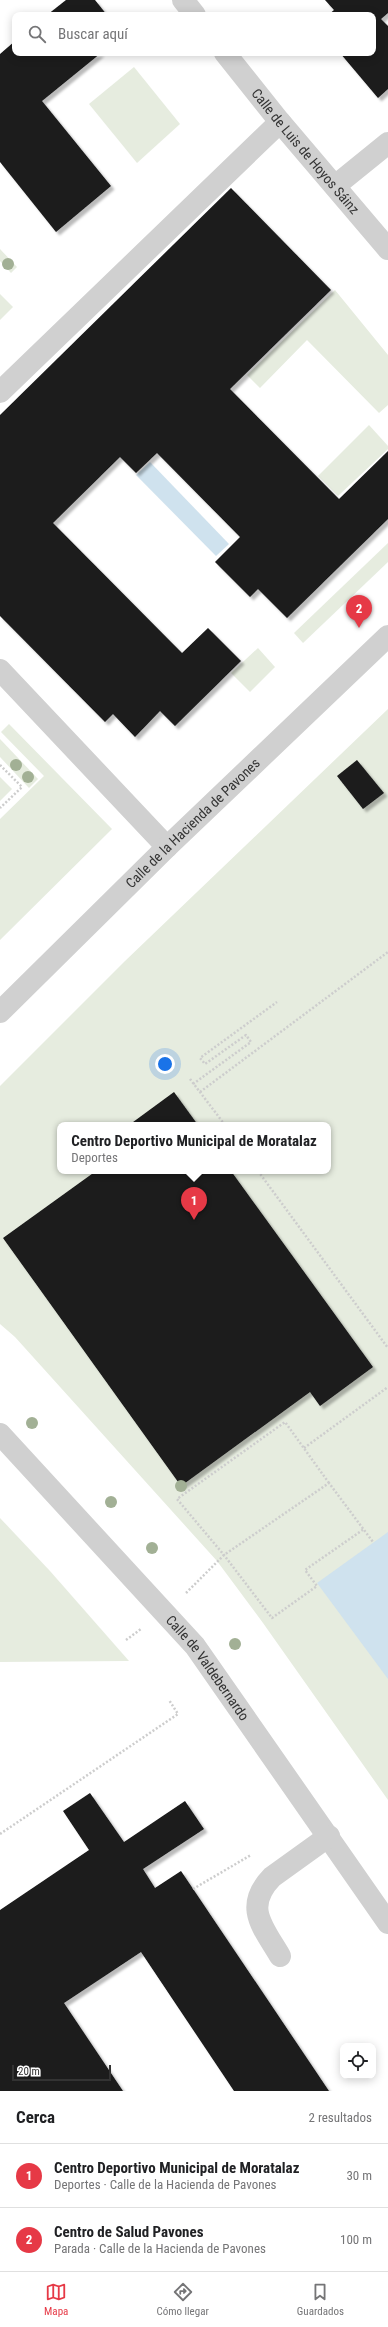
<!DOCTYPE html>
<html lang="es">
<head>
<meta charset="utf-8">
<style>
	body { margin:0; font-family:"Roboto Condensed",sans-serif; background:#f2f2f2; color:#202124 }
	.controls { position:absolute; right:12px; bottom:12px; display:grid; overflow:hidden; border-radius:8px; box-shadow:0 2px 10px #0003 }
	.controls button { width:36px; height:36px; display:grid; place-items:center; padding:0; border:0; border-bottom:1px solid #e0e0e0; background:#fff; color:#202124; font:20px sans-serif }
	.scale { position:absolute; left:12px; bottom:10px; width:99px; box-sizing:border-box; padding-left:4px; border:2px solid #333; border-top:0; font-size:11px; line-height:14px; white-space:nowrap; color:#333; -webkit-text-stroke:3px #fff; paint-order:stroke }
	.you { position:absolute; left:165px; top:1064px; width:14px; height:14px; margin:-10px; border:3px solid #fff; border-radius:50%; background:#1a73e8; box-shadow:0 0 0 6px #1a73e833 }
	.badge { display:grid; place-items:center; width:26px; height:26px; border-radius:50%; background:#e63946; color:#fff; font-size:13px; font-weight:700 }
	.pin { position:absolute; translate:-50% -33px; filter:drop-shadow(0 1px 2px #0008) }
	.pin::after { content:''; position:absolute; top:21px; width:14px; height:12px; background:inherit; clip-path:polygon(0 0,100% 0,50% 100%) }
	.popup { position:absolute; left:57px; top:1122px; width:274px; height:52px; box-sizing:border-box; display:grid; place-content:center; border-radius:8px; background:#fff; filter:drop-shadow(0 1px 3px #0005); font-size:13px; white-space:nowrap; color:#757577 }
	.popup b { font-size:15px; color:#202124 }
	.popup::after { content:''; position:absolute; left:50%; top:100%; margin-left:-8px; border:8px solid transparent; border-top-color:#fff }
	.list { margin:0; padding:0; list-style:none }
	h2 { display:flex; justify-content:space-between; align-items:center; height:52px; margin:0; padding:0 16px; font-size:17px }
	h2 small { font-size:13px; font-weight:400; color:#757577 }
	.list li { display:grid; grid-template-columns:26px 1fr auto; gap:12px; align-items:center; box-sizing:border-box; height:64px; padding:0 16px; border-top:1px solid #e0e0e0 }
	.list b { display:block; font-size:15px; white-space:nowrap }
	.list p { margin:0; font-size:13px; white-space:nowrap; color:#757577 }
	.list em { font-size:13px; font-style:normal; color:#757577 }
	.icon { flex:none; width:22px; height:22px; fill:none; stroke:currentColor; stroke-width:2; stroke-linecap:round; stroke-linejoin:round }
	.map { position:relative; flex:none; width:388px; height:2091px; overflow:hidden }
	.search { position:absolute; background:#fff; box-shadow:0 2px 10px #0003; left:12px; right:12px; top:12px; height:44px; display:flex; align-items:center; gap:10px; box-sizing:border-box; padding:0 14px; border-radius:8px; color:#757577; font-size:15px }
	.sheet { height:180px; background:#fff }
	nav { display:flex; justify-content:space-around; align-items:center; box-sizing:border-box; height:56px; border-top:1px solid #e0e0e0; background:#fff; font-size:11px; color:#757577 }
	nav a { display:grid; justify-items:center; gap:2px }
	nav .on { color:#e63946 }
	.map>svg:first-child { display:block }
	.green { fill:#e6ecdf; fill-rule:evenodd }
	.water { fill:#cfe2ee }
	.building { fill:#1a1a1a; filter:url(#shadow) }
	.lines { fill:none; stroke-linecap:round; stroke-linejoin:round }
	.path { stroke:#cdcdcd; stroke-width:2.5; stroke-dasharray:2 2; stroke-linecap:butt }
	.minor { stroke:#d0d0d0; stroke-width:22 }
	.tree { fill:#a2b095 }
	.labels { text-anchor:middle; stroke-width:4; stroke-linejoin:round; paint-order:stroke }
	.street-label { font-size:14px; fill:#333; stroke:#fff }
</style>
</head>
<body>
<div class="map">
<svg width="388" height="2091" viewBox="0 0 388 2091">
	<defs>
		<filter id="shadow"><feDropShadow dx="3.5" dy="3.5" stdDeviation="1" flood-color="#0004"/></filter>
	</defs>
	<rect width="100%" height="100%" fill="#fff"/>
	<g class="green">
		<path d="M134,67L180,124L137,163L89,104Z"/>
		<path d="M0,249L17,267L11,273L0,261Z"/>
		<path d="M335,290L388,355V405L379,413L307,340L260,388L247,375Z"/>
		<path d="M0,294L13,307L0,320Z"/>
		<path d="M369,425L388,446V449L338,496L318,476Z"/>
		<path d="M388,543V562L303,643L294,633Z"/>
		<path d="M258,648L275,667L250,692L231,673Z"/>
		<path d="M388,709V1800L263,1623L217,1561L15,1337L0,1324V1086L125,961ZM60,1125H328V1171H60Z"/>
		<path d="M9,724L112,829L0,940V819L44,776L1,732Z"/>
		<path d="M0,739L38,779L29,788L0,757Z"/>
		<path d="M0,777L12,789L0,801Z"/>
		<path d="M0,1518L50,1571L129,1661L0,1662Z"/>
	</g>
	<g class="water">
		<path d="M150,462L229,544L216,556L136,475Z"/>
		<path d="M388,1532V1679L317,1583Z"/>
	</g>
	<g class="building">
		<path d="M66,0H95L107,15H47Z"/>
		<path d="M325,0H388V13L381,19L388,26V89L378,98L340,53H373V15H328L334,10Z"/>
		<path d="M15,41V53H101L42,101L111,186L56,232L0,162V54Z"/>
		<path d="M231,188L331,290L230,389L339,499L388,451V519L287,618L258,589L250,597L215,562L240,537L157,453L136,473L120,457L53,523L182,653L208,628L241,661L175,726L160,711L135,737L113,714L105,722L0,616V415Z"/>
		<path d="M357,760L384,793L363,809L337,776Z"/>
		<path d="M174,1092L198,1125H129Z"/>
		<path d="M96,1171H231L373,1367L320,1406L310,1392L181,1486L3,1238Z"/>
		<path d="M90,1793L124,1842L185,1801L204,1829L143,1869L155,1888L181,1871L329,2091H234L141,1952L64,2003L123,2091H0V1910L89,1850L63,1811Z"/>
	</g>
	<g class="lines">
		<g class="path">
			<path d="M0,765L22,787L0,808"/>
			<path d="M190,1079L225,1125"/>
			<path d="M193,1084L251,1042L246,1035L205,1064L200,1058L277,1002"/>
			<path d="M200,1092L388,952"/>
			<path d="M258,1171L388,1348"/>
			<path d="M304,1448L388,1387"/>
			<path d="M329,1483L285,1422L177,1499L224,1555L272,1618L317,1586L305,1570L364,1529"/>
			<path d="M186,1593L224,1555L329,1483L373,1542"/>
			<path d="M126,1640L141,1629"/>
			<path d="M0,1834L178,1714L169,1700"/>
			<path d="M193,1889L251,1855"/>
		</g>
		<g class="minor">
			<path d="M183,0L195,15"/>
			<path id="s1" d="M225,53L280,122L388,249"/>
			<path d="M335,186L388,143"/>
			<path d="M0,392L280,122"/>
			<path d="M0,670L167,847"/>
			<path id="s2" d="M0,1012L167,847L388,636"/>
			<path id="s3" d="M0,1434L195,1646L388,1923"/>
			<path d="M280,1956C263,1927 243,1907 272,1877L329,1836"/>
		</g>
	</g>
	<g class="tree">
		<circle cx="8" cy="264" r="6"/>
		<circle cx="16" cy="765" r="6"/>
		<circle cx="28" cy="777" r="6"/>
		<circle cx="32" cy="1423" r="6"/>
		<circle cx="181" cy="1486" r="6"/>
		<circle cx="111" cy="1502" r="6"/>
		<circle cx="152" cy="1548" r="6"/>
		<circle cx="235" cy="1644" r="6"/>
	</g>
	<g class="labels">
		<g class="street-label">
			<text dy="5" stroke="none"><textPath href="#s1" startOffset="127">Calle de Luis de Hoyos Sáinz</textPath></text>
			<text dy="5" stroke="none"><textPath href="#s2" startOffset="270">Calle de la Hacienda de Pavones</textPath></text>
			<text dy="5" stroke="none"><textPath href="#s3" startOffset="313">Calle de Valdebernardo</textPath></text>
		</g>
	</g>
</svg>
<div class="controls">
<button><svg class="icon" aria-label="locate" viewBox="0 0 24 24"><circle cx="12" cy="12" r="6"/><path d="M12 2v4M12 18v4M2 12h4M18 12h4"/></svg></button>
</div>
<div class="scale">20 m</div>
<div class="you"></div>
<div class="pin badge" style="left:194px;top:1220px">1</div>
<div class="popup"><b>Centro Deportivo Municipal de Moratalaz</b>Deportes</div>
<div class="pin badge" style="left:359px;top:628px">2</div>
<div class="search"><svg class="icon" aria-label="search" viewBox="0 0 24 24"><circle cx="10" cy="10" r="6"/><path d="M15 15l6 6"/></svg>Buscar aquí</div>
</div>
<section class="sheet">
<h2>Cerca<small>2 resultados</small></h2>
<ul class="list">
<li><span class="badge">1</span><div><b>Centro Deportivo Municipal de Moratalaz</b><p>Deportes · Calle de la Hacienda de Pavones</p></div><em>30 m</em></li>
<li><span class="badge">2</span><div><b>Centro de Salud Pavones</b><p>Parada · Calle de la Hacienda de Pavones</p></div><em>100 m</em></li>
</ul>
</section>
<nav>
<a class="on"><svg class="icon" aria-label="map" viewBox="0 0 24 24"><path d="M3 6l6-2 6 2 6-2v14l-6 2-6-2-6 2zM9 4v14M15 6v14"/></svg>Mapa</a>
<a><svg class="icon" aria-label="directions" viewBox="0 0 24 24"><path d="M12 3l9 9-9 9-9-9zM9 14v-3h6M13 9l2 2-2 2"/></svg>Cómo llegar</a>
<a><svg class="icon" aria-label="saved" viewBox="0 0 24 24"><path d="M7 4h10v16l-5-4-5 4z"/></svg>Guardados</a>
</nav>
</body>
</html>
